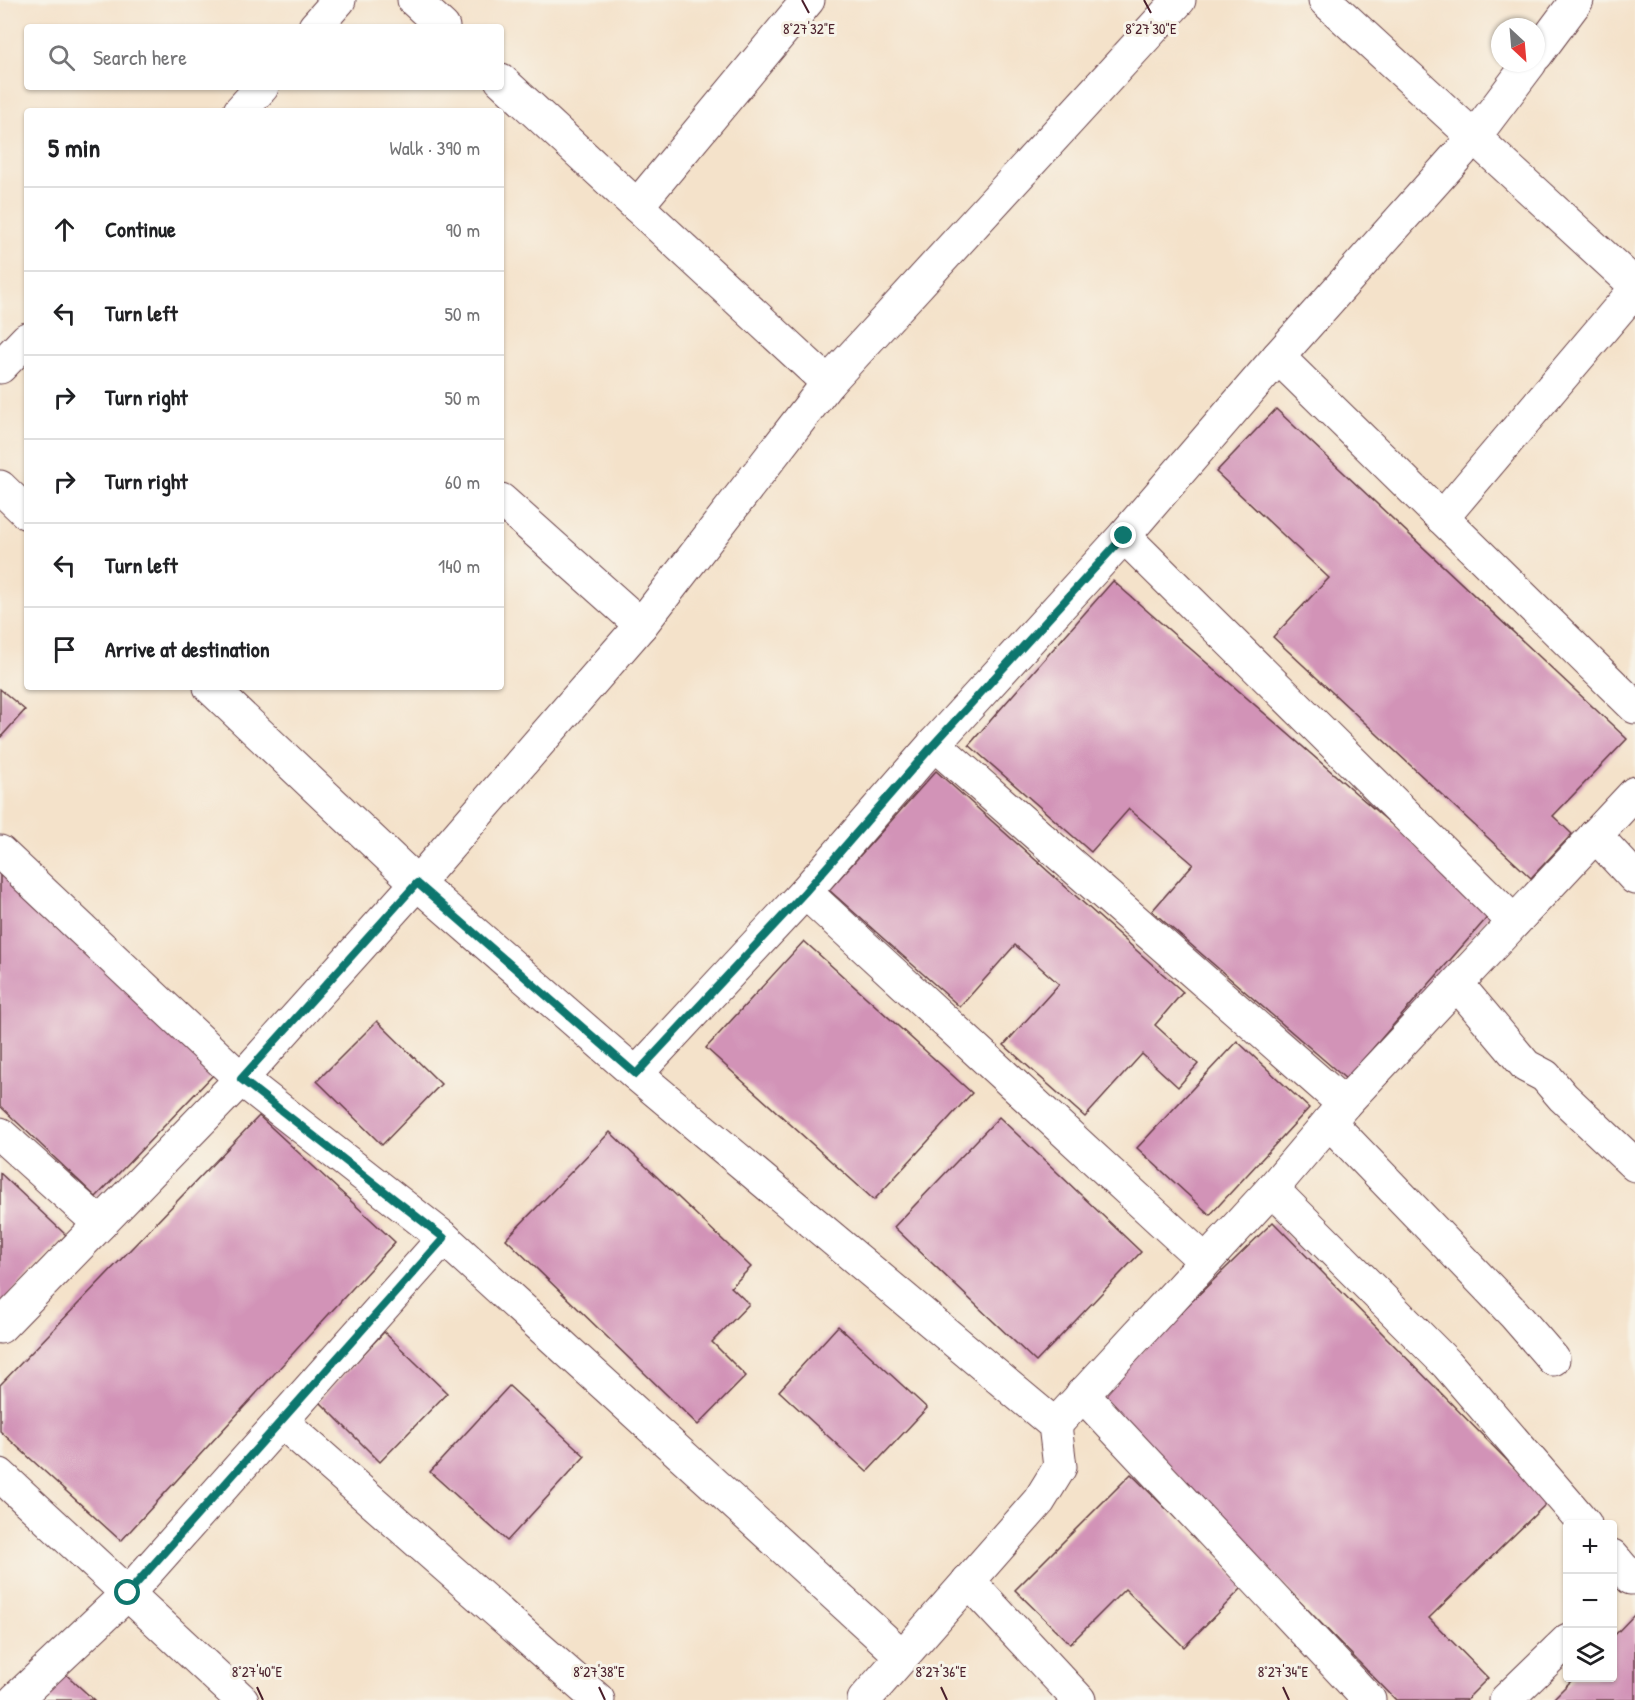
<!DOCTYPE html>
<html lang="en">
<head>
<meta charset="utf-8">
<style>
	body { margin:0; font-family:"Patrick Hand",sans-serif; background:#f6f6f6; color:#202124 }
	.controls { position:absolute; right:18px; bottom:18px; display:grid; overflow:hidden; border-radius:6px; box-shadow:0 2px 4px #0004 }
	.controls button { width:54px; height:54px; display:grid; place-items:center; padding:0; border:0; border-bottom:2px solid #e0e0e0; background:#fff; color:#202124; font:30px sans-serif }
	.compass { position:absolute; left:1491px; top:18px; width:54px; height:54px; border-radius:50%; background:#fff; box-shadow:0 2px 4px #0004; rotate:154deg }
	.stop { position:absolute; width:18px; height:18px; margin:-14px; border:4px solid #0f766e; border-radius:50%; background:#fff }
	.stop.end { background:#0f766e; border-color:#fff; box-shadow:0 2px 6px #0008 }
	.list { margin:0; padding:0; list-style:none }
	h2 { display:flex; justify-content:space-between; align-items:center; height:78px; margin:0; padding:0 24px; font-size:26px }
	h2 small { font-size:20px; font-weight:400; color:#757577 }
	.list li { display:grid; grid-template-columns:39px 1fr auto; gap:18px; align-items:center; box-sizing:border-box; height:84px; padding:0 24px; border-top:2px solid #e0e0e0 }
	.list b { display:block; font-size:22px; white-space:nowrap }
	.list em { font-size:20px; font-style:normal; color:#757577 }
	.icon { flex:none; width:33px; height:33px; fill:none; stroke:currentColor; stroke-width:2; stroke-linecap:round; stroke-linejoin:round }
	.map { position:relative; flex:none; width:1635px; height:1700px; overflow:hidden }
	.search { position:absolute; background:#fff; box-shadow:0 2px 4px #0004; left:24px; top:24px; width:480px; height:66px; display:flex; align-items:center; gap:15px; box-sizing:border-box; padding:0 21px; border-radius:6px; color:#757577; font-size:22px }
	.panel { position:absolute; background:#fff; box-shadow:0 2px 4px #0004; left:24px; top:108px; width:480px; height:582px; border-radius:6px }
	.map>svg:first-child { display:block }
	.building { fill:#d293b7 }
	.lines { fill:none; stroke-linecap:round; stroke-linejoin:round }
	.minor-casing { stroke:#643c43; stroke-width:35 }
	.minor { stroke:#fff; stroke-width:33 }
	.route { stroke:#0f766e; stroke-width:8 }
	.ticks { fill:none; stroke:#4a1f2b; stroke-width:2 }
	.ticks-label { font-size:15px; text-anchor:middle; fill:#4a1f2b; stroke:#f7f3e8; stroke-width:6; stroke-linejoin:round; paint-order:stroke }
</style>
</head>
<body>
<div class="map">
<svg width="1635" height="1700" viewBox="0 0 1635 1700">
	<rect width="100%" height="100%" fill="#f7f3e8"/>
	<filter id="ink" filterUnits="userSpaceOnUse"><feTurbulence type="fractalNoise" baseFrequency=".0167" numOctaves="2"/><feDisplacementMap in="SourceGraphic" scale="12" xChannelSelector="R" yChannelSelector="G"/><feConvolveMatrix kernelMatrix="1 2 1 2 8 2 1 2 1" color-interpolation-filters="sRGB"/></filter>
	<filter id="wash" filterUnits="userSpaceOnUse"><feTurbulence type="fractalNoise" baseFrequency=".008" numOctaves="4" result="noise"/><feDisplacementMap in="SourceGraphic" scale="24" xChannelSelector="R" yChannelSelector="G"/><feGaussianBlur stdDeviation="1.35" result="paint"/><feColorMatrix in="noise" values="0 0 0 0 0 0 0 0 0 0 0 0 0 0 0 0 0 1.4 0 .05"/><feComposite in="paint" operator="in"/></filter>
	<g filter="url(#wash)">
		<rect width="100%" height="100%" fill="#f4e2ca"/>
		<g id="blocks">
			<g class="building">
				<path d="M1276,409L1627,739L1553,816L1572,834L1531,878L1273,637L1329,578L1216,472Z"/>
				<path d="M1113,581L1492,912L1346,1079L1152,911L1193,864L1129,809L1091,852L969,745Z"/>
				<path d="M0,689L25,710L0,738Z"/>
				<path d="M936,771L1183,992L1155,1025L1198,1064L1178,1087L1142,1054L1085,1117L1004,1045L1059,984L1015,945L960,1007L829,890Z"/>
				<path d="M0,868L215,1073L96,1197L0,1106Z"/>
				<path d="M804,941L972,1093L874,1200L706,1048Z"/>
				<path d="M377,1021L441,1084L382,1145L317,1081Z"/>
				<path d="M1237,1041L1309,1108L1210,1215L1137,1148Z"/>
				<path d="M259,1116L395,1242L121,1541L0,1431V1385Z"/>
				<path d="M999,1117L1141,1252L1036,1362L894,1227Z"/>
				<path d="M610,1132L751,1267L731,1287L749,1304L712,1342L746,1376L698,1425L506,1239Z"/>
				<path d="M0,1173L66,1235L0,1305Z"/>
				<path d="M1273,1222L1548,1502L1429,1618L1488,1678L1466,1700H1396L1097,1394Z"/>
				<path d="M838,1326L927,1408L867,1472L779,1391Z"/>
				<path d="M384,1332L447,1393L380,1462L319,1401Z"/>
				<path d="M509,1386L585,1456L507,1541L430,1472Z"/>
				<path d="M1131,1474L1244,1586L1184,1647L1125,1589L1070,1644L1015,1590Z"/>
				<path d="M1635,1614V1700H1552L1574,1678H1612V1638Z"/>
				<path d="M60,1669L94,1700H31Z"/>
			</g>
		</g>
	</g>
	<g filter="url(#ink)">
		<use href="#blocks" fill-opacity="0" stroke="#643c43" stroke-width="1.5"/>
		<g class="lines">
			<g class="minor-casing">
				<g id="minor">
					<path d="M414,0L443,27"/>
					<path d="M1325,0L1635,285"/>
					<path d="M315,27L339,0"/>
					<path d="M1536,55L1577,0"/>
					<path d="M501,80L828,383"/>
					<path d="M240,111L262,87"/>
					<path d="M637,206L808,0"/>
					<path d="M1278,357L1635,707"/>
					<path d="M0,367L27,339"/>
					<path d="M0,487L27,513"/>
					<path d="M501,500L641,625"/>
					<path d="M1442,518L1635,290"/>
					<path d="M1124,536L1514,922"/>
					<path d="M210,687L417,883L636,1074L1055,1425L1060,1467L1039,1501L864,1700"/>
					<path d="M934,744L1344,1104"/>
					<path d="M1595,835L1635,878"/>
					<path d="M0,852L241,1079L444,1238L902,1656"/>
					<path d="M805,892L1204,1260"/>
					<path d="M1457,984L1526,1066L1545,1076L1563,1097L1635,1165"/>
					<path d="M636,1074L805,892L934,744L1124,536L1278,357L1475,136L1530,63"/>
					<path d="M1329,1122L1514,1314L1553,1359"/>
					<path d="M0,1134L100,1224"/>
					<path d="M1272,1189L1447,1364L1585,1524"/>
					<path d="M0,1327L241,1079L417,883L641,625L828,383L1179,0"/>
					<path d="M1082,1394L1369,1700"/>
					<path d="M281,1421L598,1700"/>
					<path d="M1055,1425L1272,1189L1344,1104L1635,793"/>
					<path d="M0,1475L242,1700"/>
					<path d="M1612,1556L1631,1578L1635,1574"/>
					<path d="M968,1581L1079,1700"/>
					<path d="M15,1700L128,1593L444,1238"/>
					<path d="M1506,1700L1568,1640"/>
				</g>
			</g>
			<use href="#minor" class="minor"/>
		</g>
	</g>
	<g class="lines" filter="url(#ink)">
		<path class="route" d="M128,1593L444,1238L241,1079L417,883L636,1074L805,892L934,744L1124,536"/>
	</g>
	<path class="ticks" d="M802,0L809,13M1144,0L1151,13M257,1687L263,1700M599,1687L605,1700M941,1687L947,1700M1283,1687L1289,1700"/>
	<g class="ticks-label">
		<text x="809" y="34">8°27'32"E</text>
		<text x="1151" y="34">8°27'30"E</text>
		<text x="257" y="1677">8°27'40"E</text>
		<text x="599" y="1677">8°27'38"E</text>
		<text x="941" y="1677">8°27'36"E</text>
		<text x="1283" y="1677">8°27'34"E</text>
	</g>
</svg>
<div class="controls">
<button>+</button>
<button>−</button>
<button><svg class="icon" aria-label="layers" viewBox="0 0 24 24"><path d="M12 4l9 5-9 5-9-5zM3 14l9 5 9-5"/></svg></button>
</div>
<svg class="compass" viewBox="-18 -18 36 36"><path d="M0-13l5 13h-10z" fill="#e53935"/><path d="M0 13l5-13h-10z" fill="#757577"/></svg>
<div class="stop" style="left:128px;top:1593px"></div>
<div class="stop end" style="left:1124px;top:536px"></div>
<div class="search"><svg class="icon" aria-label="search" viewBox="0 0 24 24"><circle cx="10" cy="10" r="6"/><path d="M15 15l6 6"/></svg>Search here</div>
<section class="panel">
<h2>5 min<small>Walk · 390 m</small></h2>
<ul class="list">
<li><svg class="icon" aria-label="ahead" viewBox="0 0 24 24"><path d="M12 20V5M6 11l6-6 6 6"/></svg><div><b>Continue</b></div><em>90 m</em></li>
<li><svg class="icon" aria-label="left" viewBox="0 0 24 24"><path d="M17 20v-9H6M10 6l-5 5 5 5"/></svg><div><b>Turn left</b></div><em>50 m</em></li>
<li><svg class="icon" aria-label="right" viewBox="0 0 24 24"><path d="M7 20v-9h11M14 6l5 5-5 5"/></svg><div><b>Turn right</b></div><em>50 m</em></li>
<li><svg class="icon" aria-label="right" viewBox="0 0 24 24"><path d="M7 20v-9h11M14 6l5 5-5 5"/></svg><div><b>Turn right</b></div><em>60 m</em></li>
<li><svg class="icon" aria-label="left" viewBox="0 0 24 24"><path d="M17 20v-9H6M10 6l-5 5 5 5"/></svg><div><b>Turn left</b></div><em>140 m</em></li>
<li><svg class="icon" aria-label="arrive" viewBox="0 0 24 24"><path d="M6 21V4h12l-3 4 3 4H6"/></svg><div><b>Arrive at destination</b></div></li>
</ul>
</section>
</div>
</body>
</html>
